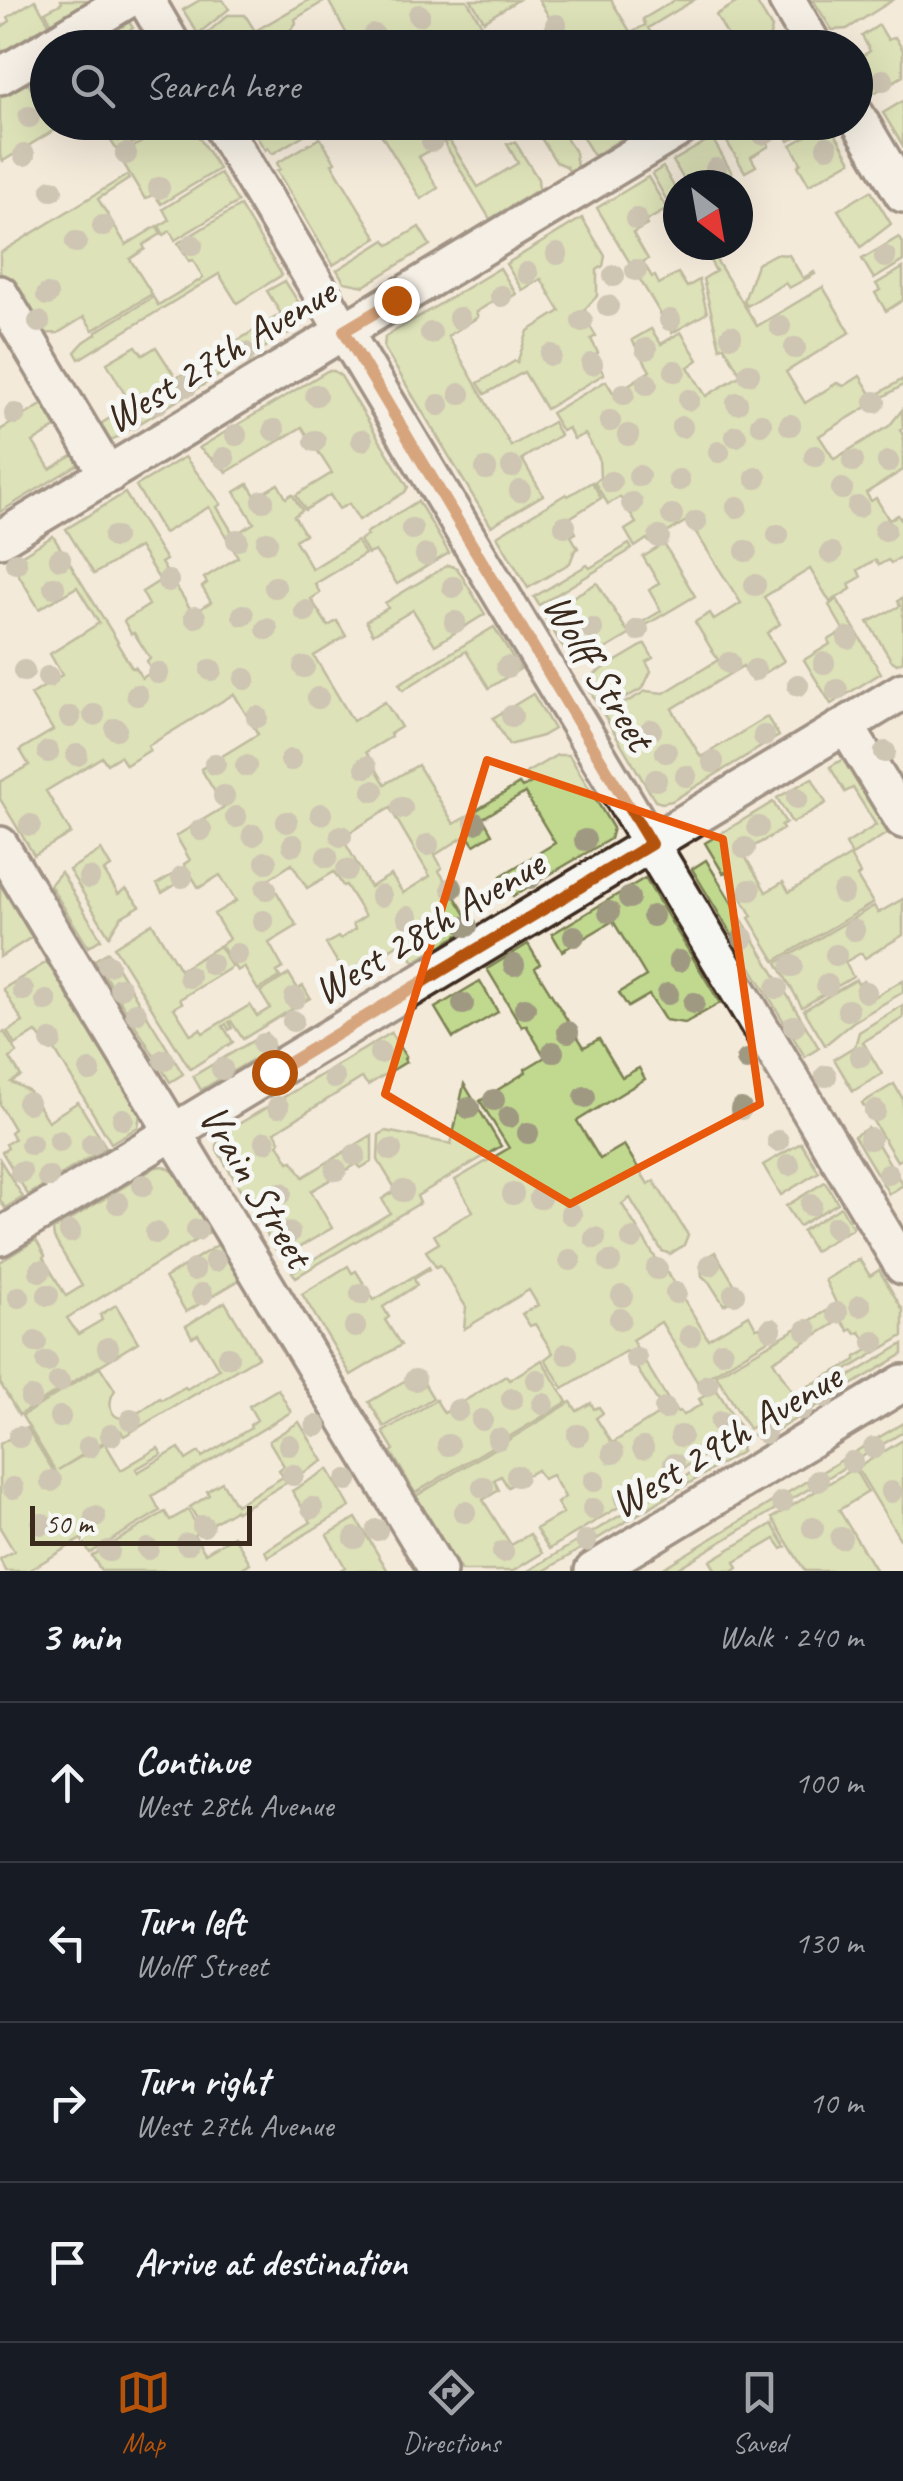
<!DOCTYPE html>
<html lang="en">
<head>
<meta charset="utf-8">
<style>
	body { margin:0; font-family:Caveat,sans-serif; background:#242831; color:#f1f3f6 }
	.compass { position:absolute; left:663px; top:170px; width:90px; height:90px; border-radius:50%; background:#171b24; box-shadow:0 10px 40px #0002; rotate:149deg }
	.scale { position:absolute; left:30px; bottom:25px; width:222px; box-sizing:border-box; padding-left:10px; border:5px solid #3b2a1e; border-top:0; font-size:28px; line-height:35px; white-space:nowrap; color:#3b2a1e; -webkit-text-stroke:8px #f6f6f2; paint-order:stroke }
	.stop { position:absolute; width:30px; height:30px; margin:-22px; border:8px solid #b45309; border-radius:50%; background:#fff }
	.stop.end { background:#b45309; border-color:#fff; box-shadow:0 2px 10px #0008 }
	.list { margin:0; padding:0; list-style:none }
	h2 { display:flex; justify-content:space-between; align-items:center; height:130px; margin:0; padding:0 40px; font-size:42px }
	h2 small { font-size:32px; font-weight:400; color:#9ea1a6 }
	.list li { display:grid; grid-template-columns:65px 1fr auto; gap:30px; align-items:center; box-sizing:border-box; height:160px; padding:0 40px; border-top:2px solid #363941 }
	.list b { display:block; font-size:38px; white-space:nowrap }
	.list p { margin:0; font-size:32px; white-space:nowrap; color:#9ea1a6 }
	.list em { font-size:32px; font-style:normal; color:#9ea1a6 }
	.icon { flex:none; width:55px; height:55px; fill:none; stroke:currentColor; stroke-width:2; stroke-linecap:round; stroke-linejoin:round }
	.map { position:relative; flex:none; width:903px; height:1571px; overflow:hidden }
	.search { position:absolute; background:#171b24; box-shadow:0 10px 40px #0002; left:30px; right:30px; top:30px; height:110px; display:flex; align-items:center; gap:25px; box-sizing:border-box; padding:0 35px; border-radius:55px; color:#9ea1a6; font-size:38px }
	.sheet { height:770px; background:#171b24 }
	nav { display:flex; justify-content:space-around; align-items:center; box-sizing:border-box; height:140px; border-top:2px solid #363941; background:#171b24; font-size:28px; color:#9ea1a6 }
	nav a { display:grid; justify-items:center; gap:5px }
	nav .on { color:#b45309 }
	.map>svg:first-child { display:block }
	.green { fill:#c0d98f; stroke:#7e8256; stroke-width:2.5; fill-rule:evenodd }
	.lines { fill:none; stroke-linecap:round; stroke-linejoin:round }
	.minor-casing { stroke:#3b2a1e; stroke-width:42 }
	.minor { stroke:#f6f6f2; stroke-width:35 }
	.tree { fill:#a09982 }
	.route { stroke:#b45309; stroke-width:12 }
	.marked { fill:none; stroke:#e8590c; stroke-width:8; stroke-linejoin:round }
	.labels { text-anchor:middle; stroke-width:10; stroke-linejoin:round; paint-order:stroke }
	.street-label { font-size:42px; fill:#3b2a1e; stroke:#f6f6f2 }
</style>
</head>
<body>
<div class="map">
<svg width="903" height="1571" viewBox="0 0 903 1571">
	<rect width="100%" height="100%" fill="#f4eada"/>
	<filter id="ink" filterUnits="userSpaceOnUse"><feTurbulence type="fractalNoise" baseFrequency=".01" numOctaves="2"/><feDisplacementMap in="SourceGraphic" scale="20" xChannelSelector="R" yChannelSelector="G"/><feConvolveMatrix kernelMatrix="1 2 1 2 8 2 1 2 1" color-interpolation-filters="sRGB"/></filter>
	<g filter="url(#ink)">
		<g class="green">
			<path d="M35,0L55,33L0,66V28L10,21L8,17Z"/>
			<path d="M61,0H110L57,32L45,12L62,3Z"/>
			<path d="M200,0H223L229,9L198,34L183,10Z"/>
			<path d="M309,0H326L295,19L296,23L283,40L270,47H205L200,39L228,15H245L255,31Z"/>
			<path d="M328,0H467L482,25L476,29L487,47H354Z"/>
			<path d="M471,0H518L484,21Z"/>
			<path d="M539,0H611L631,33L645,25L646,26L643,19L675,0H694L648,28L655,40L643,47L567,48Z"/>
			<path d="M741,0H755L772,28L767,47H714L729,38L716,15Z"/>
			<path d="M813,0H893L847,29L832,30Z"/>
			<path d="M124,14L133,28L101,47L68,48Z"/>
			<path d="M879,25L888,40L895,37L903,50V76L872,94L856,66V60L870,51L862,36Z"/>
			<path d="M47,60V69L27,82L47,115L48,122L52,123L56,129L3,161L0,155V89Z"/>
			<path d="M903,101V146L883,113Z"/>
			<path d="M174,122L190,123L219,169L161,204L154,194L145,199L119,156Z"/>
			<path d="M110,123H167L118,152L109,138L117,133Z"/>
			<path d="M263,123V122L324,123L272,154L268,148L265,150L252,129Z"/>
			<path d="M374,123H437L447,139L419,157L438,188L421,199Z"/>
			<path d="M540,123H556L575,152L577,167L569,171L566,166L556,162L536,130L542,126Z"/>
			<path d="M574,123H624L631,133L594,156Z"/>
			<path d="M737,123L738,122L820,123L789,141L784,133L768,142L769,146L751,157L756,166L745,172L721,132Z"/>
			<path d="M829,123L851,161L809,185L798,166L801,163L791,145Z"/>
			<path d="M320,138L335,162L332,164L377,238L333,265L277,171L280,169L277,163Z"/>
			<path d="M712,138L732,173L720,180L713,168L692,181L694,185H687L673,161Z"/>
			<path d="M449,140L478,187L518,163L507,144L515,142L538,179L539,189L490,219L444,143Z"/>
			<path d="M663,167L678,194V205L676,203L670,206L652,174Z"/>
			<path d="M220,173L238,202L175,240L170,231L164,235L159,226L169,220L163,209Z"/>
			<path d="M127,175L129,179L98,199L126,245L157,226L161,234L143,245L145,249L130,259L152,294L93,330L84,317L58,333L35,334L0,272V253Z"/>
			<path d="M648,177L667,209L645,222L647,225L633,233L648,259L643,262L652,277L655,276L659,284L678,273L687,287L699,280L707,313L672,333L597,208Z"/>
			<path d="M871,191L891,224L861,247L838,210Z"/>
			<path d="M240,206L282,275L237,303L219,274L79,359L75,352L84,342L96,334V332L153,297L158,305L203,278L193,260L189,261L178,243Z"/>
			<path d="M582,218L605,256L603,266L597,270V296L585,309L588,323L596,336L591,339L598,353L593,357L604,374L546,409L524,372L485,394L478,383L515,361L517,363L528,331L560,311L541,279L522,290L506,264Z"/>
			<path d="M419,227L430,245L364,286L344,282L337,270L385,240L389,245Z"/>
			<path d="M899,237L903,243V261L874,279L862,259Z"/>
			<path d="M710,250L757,326L823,287L850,332L786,372L805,403L837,383L844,386L860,376L873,397L903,379V385L819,436L834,459L889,426L902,410L903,428L900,430L903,435V470L866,493L871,501L876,498L889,520L898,515L903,522V556L891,563L888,560L879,565L875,560L858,570L861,577L849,584L851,589L830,602L810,569L764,597L780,624L767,633L784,661L752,681L743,666L672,709L701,757L767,717L779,736L672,801L662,803L655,801L604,715L646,691L664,693L718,660L695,622L710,613L714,620L741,603L688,520L650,543L647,539L635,547L625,530L636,523L620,497L608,504L594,482L600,478L599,458L585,434L574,439L568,428L562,431L551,413L606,381L614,394L650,371L632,340L651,329L661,344L681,332L698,360L688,367L706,396L741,375L724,346L720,348L703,279L716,271L705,252Z"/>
			<path d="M775,254L789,255L803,278L814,272L815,274L789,288L785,283L747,306L744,301L757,264Z"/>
			<path d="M500,268L516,294L499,304L496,300L476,312L478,317L448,336L511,446L553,422L560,435L522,459L543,495L491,526L384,348L385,337Z"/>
			<path d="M903,268V300L886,311L875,293L880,290L876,284Z"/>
			<path d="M285,281L305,313L302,325L104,445L94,428L131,405L107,363L136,346L143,355L156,347L176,378L281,314L267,291Z"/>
			<path d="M327,371H334L341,376L408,487L405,492L359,520L349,504L339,509L330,495L305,510L296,495L332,473L302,427L227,472L199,448Z"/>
			<path d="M45,403L59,426L33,442L50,469L76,454L82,462L0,512V430Z"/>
			<path d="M185,457L221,504L217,507L234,535L254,523L235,492L248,484L256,497L278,484L286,498L292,494L302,510L294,516L305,534L295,540L312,569L357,541L365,554L315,584L320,593L311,599L328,626L337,621L346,636L314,656L353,721L385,702L401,727L390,734L391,737L366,752L385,784L418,765L454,824L519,784L522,788L531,783L526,773L557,755H569L613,828L610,839L513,896L501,876L555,843L525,793L483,818L492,834L474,845L467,835L435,855L442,868L439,871L473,926L414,962L402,942L346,976L326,944L338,937L340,939L355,929L353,924L365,916L346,885L343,886L334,872L307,888L292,864L269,879L297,926L269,943L283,968L277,972L280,977L258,990L244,967L237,971L221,945L229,939L214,914L236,901L220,875L199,888L191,875L162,893L157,884L185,867L184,864L190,860L176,836L224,807L201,769L258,734L234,694L148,746L150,750L126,765L120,756L107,764L102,757L46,791L71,833L34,855L0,799V782L29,765L20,750L53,730L31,695L62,675L50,654L99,623L77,587L39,609L11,562L53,536L118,642L117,643L132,668L135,667L142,678L152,672L147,661L150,658L134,633L131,634L124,621L149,605L142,592L169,575L193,613L211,602L202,587L207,583L204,578L238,557L209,507L164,533L136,486ZM390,808L430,876L403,893L391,875L370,887L342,837Z"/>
			<path d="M592,482L601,498L568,519L576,533L571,536L578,548L575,550L570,563L528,588L497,536L566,494L568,496Z"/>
			<path d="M125,493L166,560L161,563L168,574L159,579L139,547L94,574L66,529Z"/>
			<path d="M418,501L449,553L397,584L375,551L368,554L360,540L367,535L366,533Z"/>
			<path d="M629,544L632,549L539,605L534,597L587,565L590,568Z"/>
			<path d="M664,544L695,596L575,667L546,619L548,611L597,583L627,631L661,611L649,590L659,583L643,557Z"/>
			<path d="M448,565L457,568L485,614L435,645L413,610L373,634L366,621L388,608L385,603Z"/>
			<path d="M903,597V661L897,664L891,660L868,622L900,606L898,601Z"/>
			<path d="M837,599L881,673L831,704L804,660L830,644L828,640L844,631L829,605Z"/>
			<path d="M494,627L520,669L489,688L466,651L403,690L399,684Z"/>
			<path d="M645,644L653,658L646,662L651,671L643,688L602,711L584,680Z"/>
			<path d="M533,694L554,729L542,736L509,745L493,718Z"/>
			<path d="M851,754L873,790L866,795L889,832L852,855L846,844L876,825L853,788L845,792L830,767Z"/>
			<path d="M812,778L826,803L792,823L777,798Z"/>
			<path d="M773,802L786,823L781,826L783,829L743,853L766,892L783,882L789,892L850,856L860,874L857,877L873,903L775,961L749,918L752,916L726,872L723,873L705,843Z"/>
			<path d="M101,850L111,867L104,871L118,894L126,889L140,906L121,917L109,936L69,870Z"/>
			<path d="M706,860L819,1048L805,1057L692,869Z"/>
			<path d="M61,872L101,939L88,947L50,885Z"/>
			<path d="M645,878L720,1003L685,1023L665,1020L649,995L628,1007L619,993L646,976L613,921L562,951L552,934Z"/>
			<path d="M0,884L32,937L0,957Z"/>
			<path d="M903,899V935L865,958L861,953L845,962L853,977L802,1007L777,963L874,906L878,913Z"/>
			<path d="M152,923L180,970L219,946L232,967L180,999L182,1003L174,1008L191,1035L200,1029L203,1033L250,1005L257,1016L270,1008L260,992L289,974L298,989L303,986L310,998L243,1039L231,1021L229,1022L232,1028L229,1030L226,1024L223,1026L233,1042L190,1069L114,947Z"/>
			<path d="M528,944L540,964L535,968L584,1047L599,1039L622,1077L639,1068L645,1079L577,1121L600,1159L624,1145L648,1184L654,1181L688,1235L684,1245L670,1254L662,1251L630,1198L622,1204L661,1267L664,1266L708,1339L749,1315L756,1328L760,1327L768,1340L698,1383L661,1322L632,1340L670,1403L662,1408L626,1351L563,1388L545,1359L553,1353L535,1324L530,1326L522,1314L538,1305L529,1290L464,1329L466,1307L440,1265L436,1267L426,1251L439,1243L434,1235L473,1211L455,1180L509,1148L480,1101L526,1072L525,1069L545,1057L526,1025L522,1027L487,969Z"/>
			<path d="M108,952L183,1074L170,1082L95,960Z"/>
			<path d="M47,962L140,1114L138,1127L111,1143L47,1037L41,1039L36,1032L15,1045L7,1032L23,1022L3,989Z"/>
			<path d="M856,980L858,984L864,981L874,997L903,980V992L853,1022L825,1045L804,1010Z"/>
			<path d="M480,981L498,1012L453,1038L435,1008Z"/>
			<path d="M903,1005V1018L863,1042L882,1074L853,1091L834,1059L855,1046L859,1032Z"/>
			<path d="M4,1032L17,1053L10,1058L21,1076L11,1082L28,1090L48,1121L78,1102L106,1147L28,1195L2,1152L8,1148L6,1144L14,1139L10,1132L14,1129L0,1105V1034Z"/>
			<path d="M266,1033L274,1047L201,1090L193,1076Z"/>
			<path d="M391,1033L406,1057L404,1059L406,1062L368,1085L362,1078L275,1132L280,1141L278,1144L289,1162L293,1161L303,1177L372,1135V1161L361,1168L357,1164L311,1191L332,1228L284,1256L279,1255L217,1150V1142L222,1134Z"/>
			<path d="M464,1084L501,1146L417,1196L420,1203L296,1277L292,1272L390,1213L382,1199L396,1190L378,1160L379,1135L386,1131L451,1144Z"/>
			<path d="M894,1084L903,1099V1158L897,1161L862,1103Z"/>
			<path d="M868,1128L903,1185L889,1194L854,1136Z"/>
			<path d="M801,1143L819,1172L781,1195L763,1165Z"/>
			<path d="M0,1160L23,1197L5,1208L0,1200Z"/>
			<path d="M164,1166L176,1173L211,1231L67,1318L78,1334L102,1320L100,1315L116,1305L138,1342L19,1415L0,1383V1262L36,1240L45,1256L43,1258L66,1296L82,1286L54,1238L53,1230L156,1167Z"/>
			<path d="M825,1182L838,1203L799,1226L786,1206Z"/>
			<path d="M841,1207L853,1228L814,1251L802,1231Z"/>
			<path d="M219,1244L241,1279L186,1312L165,1278Z"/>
			<path d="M715,1252L741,1295L724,1305L709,1282L702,1276C700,1264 704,1258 715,1252Z"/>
			<path d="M859,1259L870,1276L879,1270L903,1310V1336L810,1392L807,1387L856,1360V1357L870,1349L860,1332L856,1334L852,1329L849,1331L841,1320L773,1361L794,1395L802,1391L805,1395L749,1429L716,1375L837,1305L825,1280Z"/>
			<path d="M348,1266L352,1273L356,1271L374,1300L429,1267L430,1269L414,1279L417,1285L383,1307L389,1317L385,1320L401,1345L351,1375L302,1294Z"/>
			<path d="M225,1302L258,1357L124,1436L121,1431L58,1470L105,1443L121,1470L158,1448L162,1454L136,1469L138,1472L179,1448L186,1460L199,1452L202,1457L251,1428L250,1425L257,1420L249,1406L278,1389L291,1412L152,1496L160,1511L90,1553L81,1539L28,1571H5L0,1559L14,1551L0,1528V1444L27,1428L54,1472H56L22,1416L100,1367L115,1390C106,1403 110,1423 130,1417C140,1413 150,1404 160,1398L162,1400L185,1387L187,1389L219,1369L198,1334L192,1337L186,1326Z"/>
			<path d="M903,1344V1354L762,1439L753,1435Z"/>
			<path d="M542,1360L567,1402L415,1493L391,1452L394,1450L383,1432L436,1400L444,1413L506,1376L509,1380Z"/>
			<path d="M418,1373L433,1398L384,1427L369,1402Z"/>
			<path d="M710,1379L743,1432L549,1549L536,1529L563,1513L557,1503L565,1497L552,1475L543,1479L537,1470L508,1487L501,1476L494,1480L499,1490L483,1500L511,1545L530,1534L542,1553L513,1571H461L416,1496L571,1402L577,1411L591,1403L594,1409L599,1407L603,1413L596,1418L612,1443L673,1405L677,1412L680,1411L683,1415L702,1404L699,1399L706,1395L700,1386Z"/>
			<path d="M299,1422L323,1461L237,1512L235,1510L203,1529L190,1507L209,1495L207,1491L222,1482L236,1505L283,1477L279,1470L284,1466L269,1441Z"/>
			<path d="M903,1423V1432L673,1571H658Z"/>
			<path d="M903,1440V1544L857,1468Z"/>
			<path d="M742,1442L741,1452L544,1571H528Z"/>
			<path d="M854,1468L868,1492L839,1510L876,1571H805L772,1518Z"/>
			<path d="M328,1469L350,1507L268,1557L265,1551L311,1522L292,1491Z"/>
			<path d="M188,1510L200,1531L194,1535L205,1553L234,1536L250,1563L238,1571H101L92,1556L165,1512L170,1520Z"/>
			<path d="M356,1518L388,1571H339L345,1567L327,1535Z"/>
			<path d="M772,1524L786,1547L782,1549L775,1539L735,1562L738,1568L734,1571H716L710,1561Z"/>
		</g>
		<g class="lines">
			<g class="minor-casing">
				<g id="minor">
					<path d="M146,0L174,48"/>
					<path d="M787,0L815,48"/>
					<path d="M48,48L127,0"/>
					<path d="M0,76L48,48"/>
					<path d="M856,115L903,194"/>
					<path d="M219,122L903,1266"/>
					<path d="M0,294L108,475"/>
					<path d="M0,539L690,122"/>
					<path d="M846,726L903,820"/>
					<path d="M0,845L438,1571"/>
					<path d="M0,1237L903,691"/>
					<path d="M593,1571L903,1383"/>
				</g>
			</g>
			<use href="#minor" class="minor"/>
		</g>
		<g class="tree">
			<circle cx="419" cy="15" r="11"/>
			<circle cx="556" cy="25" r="11"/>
			<circle cx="374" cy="35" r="11"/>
			<circle cx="883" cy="80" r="11"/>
			<circle cx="29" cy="117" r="11"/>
			<circle cx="762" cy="134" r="11"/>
			<circle cx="432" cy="141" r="11"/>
			<circle cx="827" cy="147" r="11"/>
			<circle cx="126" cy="154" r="11"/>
			<circle cx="24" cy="155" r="11"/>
			<circle cx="716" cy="169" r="11"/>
			<circle cx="159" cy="188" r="11"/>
			<circle cx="52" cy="190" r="11"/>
			<circle cx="636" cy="219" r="11"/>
			<circle cx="103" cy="226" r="11"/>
			<circle cx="76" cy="242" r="11"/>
			<circle cx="192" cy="245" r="11"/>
			<circle cx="557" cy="254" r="11"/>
			<circle cx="885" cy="257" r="11"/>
			<circle cx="636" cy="270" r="11"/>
			<circle cx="527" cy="273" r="11"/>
			<circle cx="614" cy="276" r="11"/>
			<circle cx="47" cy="295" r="11"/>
			<circle cx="501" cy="296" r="11"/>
			<circle cx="608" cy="306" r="11"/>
			<circle cx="459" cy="318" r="11"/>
			<circle cx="670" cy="320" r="11"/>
			<circle cx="582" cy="321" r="11"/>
			<circle cx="39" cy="322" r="11"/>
			<circle cx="780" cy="326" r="11"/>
			<circle cx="431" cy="333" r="11"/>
			<circle cx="731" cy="336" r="11"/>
			<circle cx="795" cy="348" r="11"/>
			<circle cx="646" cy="349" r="11"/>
			<circle cx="245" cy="353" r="11"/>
			<circle cx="551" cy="355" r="11"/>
			<circle cx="592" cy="364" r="11"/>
			<circle cx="675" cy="371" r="11"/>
			<circle cx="749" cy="374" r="11"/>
			<circle cx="647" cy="384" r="11"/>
			<circle cx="187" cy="386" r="11"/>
			<circle cx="460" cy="394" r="11"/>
			<circle cx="624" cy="394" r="11"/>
			<circle cx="316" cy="395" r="11"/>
			<circle cx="689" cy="400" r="11"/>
			<circle cx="875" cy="402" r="11"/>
			<circle cx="158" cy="403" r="11"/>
			<circle cx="737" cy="403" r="11"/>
			<circle cx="439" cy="405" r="11"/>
			<circle cx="15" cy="414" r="11"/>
			<circle cx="131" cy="419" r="11"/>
			<circle cx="610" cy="421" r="11"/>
			<circle cx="761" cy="424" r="11"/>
			<circle cx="790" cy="425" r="11"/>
			<circle cx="682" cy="427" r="11"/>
			<circle cx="274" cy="430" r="11"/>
			<circle cx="236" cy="435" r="11"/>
			<circle cx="628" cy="435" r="11"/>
			<circle cx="736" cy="436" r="11"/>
			<circle cx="362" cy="440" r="11"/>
			<circle cx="315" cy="441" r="11"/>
			<circle cx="719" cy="452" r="11"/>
			<circle cx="815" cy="456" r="11"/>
			<circle cx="224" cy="458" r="11"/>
			<circle cx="853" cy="461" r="11"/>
			<circle cx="888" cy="462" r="11"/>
			<circle cx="512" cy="467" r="11"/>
			<circle cx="486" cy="469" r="11"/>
			<circle cx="639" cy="476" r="11"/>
			<circle cx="756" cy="478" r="11"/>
			<circle cx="679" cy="480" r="11"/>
			<circle cx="611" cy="482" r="11"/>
			<circle cx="842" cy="489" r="11"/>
			<circle cx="520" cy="491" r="11"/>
			<circle cx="263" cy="501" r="11"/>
			<circle cx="632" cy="503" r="11"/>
			<circle cx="737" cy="507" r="11"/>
			<circle cx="858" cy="507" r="11"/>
			<circle cx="672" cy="515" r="11"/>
			<circle cx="696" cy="522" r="11"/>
			<circle cx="565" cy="526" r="11"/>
			<circle cx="412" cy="529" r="11"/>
			<circle cx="885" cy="530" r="11"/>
			<circle cx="778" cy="535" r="11"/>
			<circle cx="114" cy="537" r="11"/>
			<circle cx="659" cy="537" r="11"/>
			<circle cx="237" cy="540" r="11"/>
			<circle cx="267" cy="542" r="11"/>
			<circle cx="746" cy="551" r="11"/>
			<circle cx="831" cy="553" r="11"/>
			<circle cx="426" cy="555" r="11"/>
			<circle cx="60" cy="559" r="11"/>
			<circle cx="16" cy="563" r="11"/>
			<circle cx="168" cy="581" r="11"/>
			<circle cx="755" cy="585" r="11"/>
			<circle cx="54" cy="587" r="11"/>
			<circle cx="275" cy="587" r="11"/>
			<circle cx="453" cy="587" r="11"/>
			<circle cx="305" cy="611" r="11"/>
			<circle cx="243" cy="615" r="11"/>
			<circle cx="195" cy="617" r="11"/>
			<circle cx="455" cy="622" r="11"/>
			<circle cx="267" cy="629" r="11"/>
			<circle cx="592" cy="629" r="11"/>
			<circle cx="638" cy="630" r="11"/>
			<circle cx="848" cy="638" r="11"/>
			<circle cx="729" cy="663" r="11"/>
			<circle cx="824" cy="663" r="11"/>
			<circle cx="304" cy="667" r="11"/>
			<circle cx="507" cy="667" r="11"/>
			<circle cx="211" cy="670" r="11"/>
			<circle cx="755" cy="670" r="11"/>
			<circle cx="24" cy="671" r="11"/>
			<circle cx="158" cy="673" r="11"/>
			<circle cx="48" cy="677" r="11"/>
			<circle cx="245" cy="679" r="11"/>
			<circle cx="798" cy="685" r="11"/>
			<circle cx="837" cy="690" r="11"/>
			<circle cx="137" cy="695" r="11"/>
			<circle cx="318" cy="698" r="11"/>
			<circle cx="94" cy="715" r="11"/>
			<circle cx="512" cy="716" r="11"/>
			<circle cx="70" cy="717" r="11"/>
			<circle cx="257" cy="717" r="11"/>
			<circle cx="116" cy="729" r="11"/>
			<circle cx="651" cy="730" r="11"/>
			<circle cx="764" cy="736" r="11"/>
			<circle cx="48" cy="752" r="11"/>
			<circle cx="666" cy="752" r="11"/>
			<circle cx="885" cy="752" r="11"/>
			<circle cx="77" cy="755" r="11"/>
			<circle cx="291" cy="760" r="11"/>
			<circle cx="713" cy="762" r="11"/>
			<circle cx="215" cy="764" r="11"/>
			<circle cx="246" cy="766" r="11"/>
			<circle cx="366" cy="767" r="11"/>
			<circle cx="686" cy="776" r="11"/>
			<circle cx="656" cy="780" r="11"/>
			<circle cx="373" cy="791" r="11"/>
			<circle cx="224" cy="796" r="11"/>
			<circle cx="797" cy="798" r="11"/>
			<circle cx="402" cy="808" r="11"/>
			<circle cx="321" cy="814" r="11"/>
			<circle cx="236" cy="817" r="11"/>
			<circle cx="287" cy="822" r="11"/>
			<circle cx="475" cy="823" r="11"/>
			<circle cx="30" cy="825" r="11"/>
			<circle cx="758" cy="827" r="11"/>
			<circle cx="201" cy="830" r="11"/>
			<circle cx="253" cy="835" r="11"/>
			<circle cx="341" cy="836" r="11"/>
			<circle cx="585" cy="840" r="11"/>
			<circle cx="293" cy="845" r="11"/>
			<circle cx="428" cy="845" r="11"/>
			<circle cx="745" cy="848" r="11"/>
			<circle cx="327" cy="857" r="11"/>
			<circle cx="266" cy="862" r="11"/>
			<circle cx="347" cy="870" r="11"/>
			<circle cx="182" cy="877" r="11"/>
			<circle cx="89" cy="878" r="11"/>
			<circle cx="530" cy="878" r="11"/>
			<circle cx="452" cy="888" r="11"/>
			<circle cx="266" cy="889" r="11"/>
			<circle cx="750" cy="890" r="11"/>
			<circle cx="843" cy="893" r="11"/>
			<circle cx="381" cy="896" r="11"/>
			<circle cx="629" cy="898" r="11"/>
			<circle cx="609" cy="912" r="11"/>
			<circle cx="653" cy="916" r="11"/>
			<circle cx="408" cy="917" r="11"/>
			<circle cx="263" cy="921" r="11"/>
			<circle cx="467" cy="926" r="11"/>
			<circle cx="854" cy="930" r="11"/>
			<circle cx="574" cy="936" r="11"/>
			<circle cx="743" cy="938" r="11"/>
			<circle cx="237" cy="954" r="11"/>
			<circle cx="836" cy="955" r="11"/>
			<circle cx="679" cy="961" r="11"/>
			<circle cx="211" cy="964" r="11"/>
			<circle cx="108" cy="965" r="11"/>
			<circle cx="514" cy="965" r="11"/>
			<circle cx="792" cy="966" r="11"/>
			<circle cx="189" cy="977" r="11"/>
			<circle cx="827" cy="985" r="11"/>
			<circle cx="120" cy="988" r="11"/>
			<circle cx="777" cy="988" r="11"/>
			<circle cx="23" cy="990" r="11"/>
			<circle cx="866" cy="992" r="11"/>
			<circle cx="668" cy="994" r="11"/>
			<circle cx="295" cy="998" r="11"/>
			<circle cx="46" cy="1001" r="11"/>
			<circle cx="694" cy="1003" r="11"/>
			<circle cx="463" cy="1004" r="11"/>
			<circle cx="525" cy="1008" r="11"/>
			<circle cx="848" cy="1010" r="11"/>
			<circle cx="136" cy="1013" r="11"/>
			<circle cx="293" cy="1021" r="11"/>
			<circle cx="794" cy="1026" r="11"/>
			<circle cx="568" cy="1032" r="11"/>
			<circle cx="51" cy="1041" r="11"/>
			<circle cx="263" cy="1044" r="11"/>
			<circle cx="553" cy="1052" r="11"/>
			<circle cx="380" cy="1053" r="11"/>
			<circle cx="860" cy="1056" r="11"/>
			<circle cx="164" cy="1060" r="11"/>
			<circle cx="747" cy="1060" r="11"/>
			<circle cx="222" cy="1069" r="11"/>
			<circle cx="90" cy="1071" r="11"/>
			<circle cx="826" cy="1076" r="11"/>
			<circle cx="334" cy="1078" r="11"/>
			<circle cx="585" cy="1097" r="11"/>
			<circle cx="494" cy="1100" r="11"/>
			<circle cx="28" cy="1103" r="11"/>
			<circle cx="278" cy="1107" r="11"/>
			<circle cx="469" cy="1108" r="11"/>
			<circle cx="741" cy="1109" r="11"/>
			<circle cx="875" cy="1111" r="11"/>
			<circle cx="509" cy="1117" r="11"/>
			<circle cx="123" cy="1119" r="11"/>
			<circle cx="528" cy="1133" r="11"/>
			<circle cx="870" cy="1139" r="11"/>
			<circle cx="59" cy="1141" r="11"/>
			<circle cx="778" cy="1141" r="11"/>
			<circle cx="265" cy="1142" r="11"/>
			<circle cx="31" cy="1144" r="11"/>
			<circle cx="92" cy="1144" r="11"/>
			<circle cx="391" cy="1150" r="11"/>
			<circle cx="355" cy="1155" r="11"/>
			<circle cx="789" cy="1165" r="11"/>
			<circle cx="336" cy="1170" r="11"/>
			<circle cx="21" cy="1172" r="11"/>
			<circle cx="888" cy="1174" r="11"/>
			<circle cx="48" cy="1177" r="11"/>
			<circle cx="143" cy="1185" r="11"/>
			<circle cx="403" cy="1191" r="11"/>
			<circle cx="281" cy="1193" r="11"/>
			<circle cx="513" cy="1194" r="11"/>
			<circle cx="540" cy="1198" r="11"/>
			<circle cx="118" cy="1203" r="11"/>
			<circle cx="811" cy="1205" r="11"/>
			<circle cx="571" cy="1214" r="11"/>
			<circle cx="835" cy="1227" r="11"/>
			<circle cx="197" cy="1230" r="11"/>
			<circle cx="70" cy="1232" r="11"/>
			<circle cx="156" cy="1233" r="11"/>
			<circle cx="289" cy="1233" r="11"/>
			<circle cx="595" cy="1238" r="11"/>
			<circle cx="632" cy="1239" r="11"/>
			<circle cx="570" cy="1260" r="11"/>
			<circle cx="215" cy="1261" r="11"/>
			<circle cx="610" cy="1262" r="11"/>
			<circle cx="710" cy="1265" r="11"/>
			<circle cx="657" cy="1269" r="11"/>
			<circle cx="194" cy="1270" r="11"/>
			<circle cx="40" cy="1271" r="11"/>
			<circle cx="676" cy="1293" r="11"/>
			<circle cx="202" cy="1294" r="11"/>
			<circle cx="361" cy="1294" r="11"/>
			<circle cx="734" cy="1294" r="11"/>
			<circle cx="48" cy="1295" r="11"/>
			<circle cx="622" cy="1296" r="11"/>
			<circle cx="19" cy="1297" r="11"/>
			<circle cx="860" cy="1306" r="11"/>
			<circle cx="837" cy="1313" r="11"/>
			<circle cx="620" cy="1319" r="11"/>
			<circle cx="355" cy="1327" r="11"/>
			<circle cx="771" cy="1329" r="11"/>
			<circle cx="807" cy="1330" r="11"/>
			<circle cx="690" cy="1336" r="11"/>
			<circle cx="36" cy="1342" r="11"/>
			<circle cx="874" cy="1342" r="11"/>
			<circle cx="108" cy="1348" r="11"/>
			<circle cx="722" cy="1352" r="11"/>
			<circle cx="567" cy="1354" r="11"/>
			<circle cx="228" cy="1357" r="11"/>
			<circle cx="636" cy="1358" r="11"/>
			<circle cx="47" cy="1362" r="11"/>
			<circle cx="415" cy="1380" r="11"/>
			<circle cx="537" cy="1380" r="11"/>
			<circle cx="59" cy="1382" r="11"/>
			<circle cx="708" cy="1385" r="11"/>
			<circle cx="825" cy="1397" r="11"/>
			<circle cx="31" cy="1398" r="11"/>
			<circle cx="512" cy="1399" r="11"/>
			<circle cx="543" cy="1404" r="11"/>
			<circle cx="665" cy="1409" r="11"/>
			<circle cx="458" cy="1410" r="11"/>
			<circle cx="802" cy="1410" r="11"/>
			<circle cx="60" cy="1417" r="11"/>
			<circle cx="131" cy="1420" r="11"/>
			<circle cx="482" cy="1420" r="11"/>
			<circle cx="721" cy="1422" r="11"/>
			<circle cx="316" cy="1426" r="11"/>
			<circle cx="765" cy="1433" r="11"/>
			<circle cx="111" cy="1435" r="11"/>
			<circle cx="578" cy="1435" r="11"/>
			<circle cx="681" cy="1436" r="11"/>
			<circle cx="19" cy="1437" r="11"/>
			<circle cx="498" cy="1439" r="11"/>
			<circle cx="289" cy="1445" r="11"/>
			<circle cx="448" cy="1445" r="11"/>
			<circle cx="89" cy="1447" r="11"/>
			<circle cx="643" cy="1448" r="11"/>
			<circle cx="874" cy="1448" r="11"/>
			<circle cx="613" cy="1453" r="11"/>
			<circle cx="852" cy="1462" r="11"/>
			<circle cx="674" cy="1464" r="11"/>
			<circle cx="293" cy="1475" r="11"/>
			<circle cx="517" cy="1476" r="11"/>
			<circle cx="347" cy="1480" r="11"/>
			<circle cx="51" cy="1481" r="11"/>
			<circle cx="594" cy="1481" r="11"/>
			<circle cx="818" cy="1481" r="11"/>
			<circle cx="483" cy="1487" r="11"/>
			<circle cx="13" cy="1488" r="11"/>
			<circle cx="891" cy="1492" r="11"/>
			<circle cx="625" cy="1499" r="11"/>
			<circle cx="782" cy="1502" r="11"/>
			<circle cx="312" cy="1508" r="11"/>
			<circle cx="593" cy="1509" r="11"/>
			<circle cx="465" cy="1512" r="11"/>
			<circle cx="95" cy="1517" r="11"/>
			<circle cx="42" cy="1524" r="11"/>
			<circle cx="203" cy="1526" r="11"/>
			<circle cx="813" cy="1528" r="11"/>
			<circle cx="377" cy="1530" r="11"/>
			<circle cx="355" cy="1538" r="11"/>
			<circle cx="841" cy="1538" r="11"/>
			<circle cx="586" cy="1541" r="11"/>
			<circle cx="187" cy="1544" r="11"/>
			<circle cx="148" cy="1549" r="11"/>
			<circle cx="109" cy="1551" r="11"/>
			<circle cx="503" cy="1552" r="11"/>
		</g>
	</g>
	<g class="lines" filter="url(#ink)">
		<path class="route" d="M274,1072L651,844L344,331L396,300"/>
	</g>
	<path d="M0 0H903V1571H0ZM487,760L723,839L760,1104L570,1204L385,1094Z" fill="#f4eada" fill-opacity=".55" fill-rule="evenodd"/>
	<path class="marked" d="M487,760L723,839L760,1104L570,1204L385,1094Z"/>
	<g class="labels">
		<g class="street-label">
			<text transform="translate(219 354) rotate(-31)" y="15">West 27th Avenue</text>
			<text transform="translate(600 671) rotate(59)" y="15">Wolff Street</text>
			<text transform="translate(428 926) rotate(-31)" y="15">West 28th Avenue</text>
			<text transform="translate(257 1185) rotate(59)" y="15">Vrain Street</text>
			<text transform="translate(725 1439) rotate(-31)" y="15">West 29th Avenue</text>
		</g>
	</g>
</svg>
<svg class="compass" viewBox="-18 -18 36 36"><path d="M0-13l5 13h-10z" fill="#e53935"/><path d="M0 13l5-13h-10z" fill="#9ea1a6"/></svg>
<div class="scale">50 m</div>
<div class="stop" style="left:274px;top:1072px"></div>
<div class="stop end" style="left:396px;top:300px"></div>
<div class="search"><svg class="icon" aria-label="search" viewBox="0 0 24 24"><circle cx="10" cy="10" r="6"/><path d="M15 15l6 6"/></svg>Search here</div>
</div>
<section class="sheet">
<h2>3 min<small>Walk · 240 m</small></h2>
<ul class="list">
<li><svg class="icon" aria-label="ahead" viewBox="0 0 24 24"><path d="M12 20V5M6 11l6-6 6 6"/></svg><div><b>Continue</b><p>West 28th Avenue</p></div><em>100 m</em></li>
<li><svg class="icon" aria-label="left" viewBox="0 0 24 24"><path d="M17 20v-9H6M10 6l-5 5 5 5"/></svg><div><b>Turn left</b><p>Wolff Street</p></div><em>130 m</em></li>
<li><svg class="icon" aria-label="right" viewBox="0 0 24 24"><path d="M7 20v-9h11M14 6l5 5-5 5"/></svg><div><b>Turn right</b><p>West 27th Avenue</p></div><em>10 m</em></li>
<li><svg class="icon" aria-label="arrive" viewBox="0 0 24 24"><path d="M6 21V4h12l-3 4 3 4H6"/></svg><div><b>Arrive at destination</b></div></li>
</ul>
</section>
<nav>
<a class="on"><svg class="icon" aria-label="map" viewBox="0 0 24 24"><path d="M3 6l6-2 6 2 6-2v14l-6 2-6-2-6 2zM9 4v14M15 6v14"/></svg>Map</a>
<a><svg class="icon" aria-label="directions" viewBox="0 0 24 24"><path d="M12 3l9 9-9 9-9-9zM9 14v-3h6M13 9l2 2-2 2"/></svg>Directions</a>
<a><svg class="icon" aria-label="saved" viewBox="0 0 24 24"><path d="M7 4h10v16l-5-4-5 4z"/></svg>Saved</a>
</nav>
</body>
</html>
